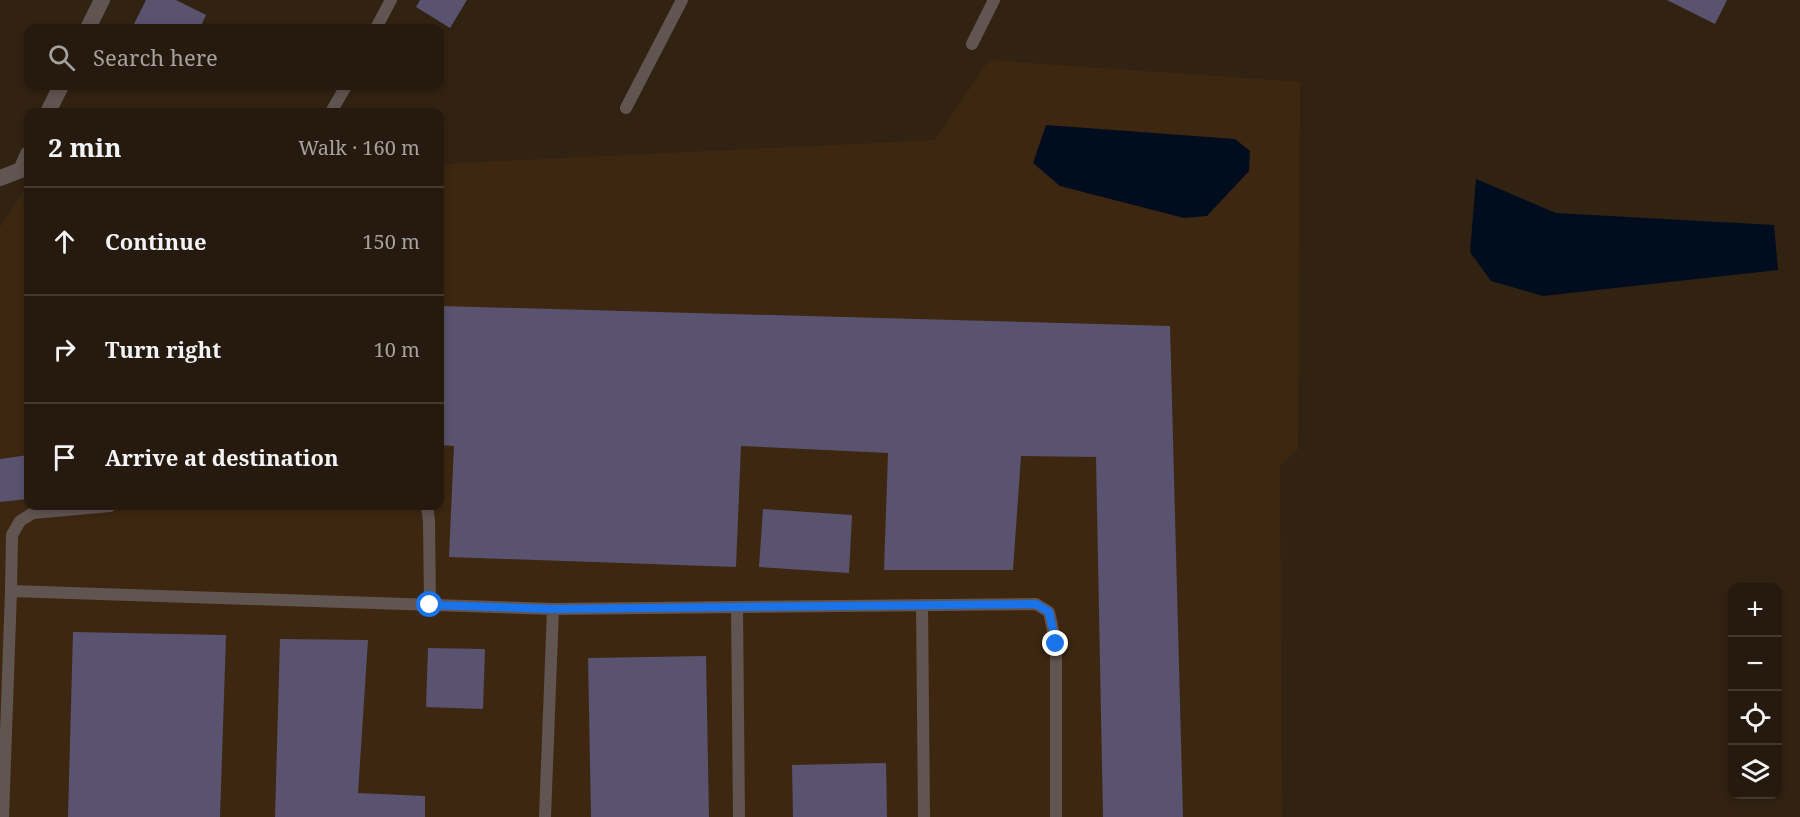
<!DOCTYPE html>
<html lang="en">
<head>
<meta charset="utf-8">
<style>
	body { margin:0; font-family:"Noto Serif",serif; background:#2e2317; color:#f1f3f6 }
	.controls { position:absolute; right:18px; bottom:18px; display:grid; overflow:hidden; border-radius:12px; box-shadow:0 3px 9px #0003 }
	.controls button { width:54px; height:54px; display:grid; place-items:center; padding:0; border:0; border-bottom:2px solid #42382e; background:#261a0e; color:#f1f3f6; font:30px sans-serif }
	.stop { position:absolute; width:18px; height:18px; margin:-14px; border:4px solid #1a73e8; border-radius:50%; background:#fff }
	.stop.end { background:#1a73e8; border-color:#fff; box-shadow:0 2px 6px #0008 }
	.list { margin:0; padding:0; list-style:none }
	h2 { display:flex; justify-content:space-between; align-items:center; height:78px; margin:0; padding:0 24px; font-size:26px }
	h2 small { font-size:20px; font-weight:400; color:#a4a19e }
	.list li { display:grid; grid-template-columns:39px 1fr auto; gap:18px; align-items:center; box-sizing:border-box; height:108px; padding:0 24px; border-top:2px solid #42382e }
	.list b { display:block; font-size:22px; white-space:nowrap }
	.list em { font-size:20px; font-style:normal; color:#a4a19e }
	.icon { flex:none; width:33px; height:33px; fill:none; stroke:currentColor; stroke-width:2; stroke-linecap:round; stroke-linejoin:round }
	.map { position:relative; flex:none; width:1800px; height:817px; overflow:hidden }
	.search { position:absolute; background:#261a0e; box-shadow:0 3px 9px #0003; left:24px; top:24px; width:420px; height:66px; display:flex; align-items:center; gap:15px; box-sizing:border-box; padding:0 21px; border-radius:12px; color:#a4a19e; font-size:22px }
	.panel { position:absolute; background:#261a0e; box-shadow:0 3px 9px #0003; left:24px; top:108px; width:420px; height:402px; border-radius:12px }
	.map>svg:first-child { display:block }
	.built { fill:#3d2711 }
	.water { fill:#000d1f }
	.building { fill:#59536f }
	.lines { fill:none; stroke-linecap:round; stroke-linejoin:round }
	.service { stroke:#615551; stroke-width:12 }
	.minor { stroke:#615551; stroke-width:16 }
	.route { stroke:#1a73e8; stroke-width:8 }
</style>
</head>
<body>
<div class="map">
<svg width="1800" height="817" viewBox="0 0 1800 817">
	<rect width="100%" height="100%" fill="#322212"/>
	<path class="built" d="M989,60L1300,82L1298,449L1280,466L1282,817H0V227L28,185V506H440V164L935,140Z"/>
	<g class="water">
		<path d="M1046,125L1235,139L1250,151L1249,171L1207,216L1184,218L1060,186L1033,163Z"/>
		<path d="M1476,179L1556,213L1774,225L1778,270L1543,296L1491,281L1470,252Z"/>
	</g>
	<g class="building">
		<path d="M146,0H176L206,15L200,28H132Z"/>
		<path d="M420,0H467L450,28L416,7Z"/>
		<path d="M1667,0H1727L1715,24Z"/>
		<path d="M440,306L1170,326L1183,817H1103L1096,457L1021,456L1013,570H884L888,453L741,446L736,567L449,557L454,446L440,445Z"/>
		<path d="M28,455V499L0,502V459Z"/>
		<path d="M763,509L852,515L849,573L759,567Z"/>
		<path d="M73,632L226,635L220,817H68Z"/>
		<path d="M280,639L368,640L358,793L425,796V817H275Z"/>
		<path d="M428,648L485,649L483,709L426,707Z"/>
		<path d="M706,656L709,817H591L588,658Z"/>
		<path d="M886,763L887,817H793L792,765Z"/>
	</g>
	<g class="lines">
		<g class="service">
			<path d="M376,28L391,0"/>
			<path d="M972,44L994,0"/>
			<path d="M626,108L682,0"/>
			<path d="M331,112L346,86"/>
			<path d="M427,506L429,521L430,605"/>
			<path d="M11,591L12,535L20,521L33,513L110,506"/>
			<path d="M922,605L924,817"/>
			<path d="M737,607L739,817"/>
			<path d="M553,609L1036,604L1049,612L1056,644V817"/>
			<path d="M3,817L11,591L553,609L545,817"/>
		</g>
		<g class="minor">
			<path d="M88,28L102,0"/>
			<path d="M48,112L61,86"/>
			<path d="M0,178L21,170L28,154"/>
		</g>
	</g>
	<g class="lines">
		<path class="route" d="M430,605L553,609L1036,604L1049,612L1056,644"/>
	</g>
</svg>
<div class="controls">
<button>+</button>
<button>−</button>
<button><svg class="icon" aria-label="locate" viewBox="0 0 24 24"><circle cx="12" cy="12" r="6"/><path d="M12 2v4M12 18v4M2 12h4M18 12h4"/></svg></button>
<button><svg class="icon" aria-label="layers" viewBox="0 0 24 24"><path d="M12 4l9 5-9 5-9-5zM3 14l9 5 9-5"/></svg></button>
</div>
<div class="stop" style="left:430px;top:605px"></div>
<div class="stop end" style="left:1056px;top:644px"></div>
<div class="search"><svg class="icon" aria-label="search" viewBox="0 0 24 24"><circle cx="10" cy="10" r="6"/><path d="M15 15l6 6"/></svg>Search here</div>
<section class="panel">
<h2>2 min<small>Walk · 160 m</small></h2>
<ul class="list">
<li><svg class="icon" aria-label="ahead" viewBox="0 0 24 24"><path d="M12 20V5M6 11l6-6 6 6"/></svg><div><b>Continue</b></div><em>150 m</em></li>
<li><svg class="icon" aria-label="right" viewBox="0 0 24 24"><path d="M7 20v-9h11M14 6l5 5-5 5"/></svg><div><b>Turn right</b></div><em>10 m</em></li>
<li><svg class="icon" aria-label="arrive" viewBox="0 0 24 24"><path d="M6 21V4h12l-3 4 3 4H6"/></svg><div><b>Arrive at destination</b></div></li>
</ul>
</section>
</div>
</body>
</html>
